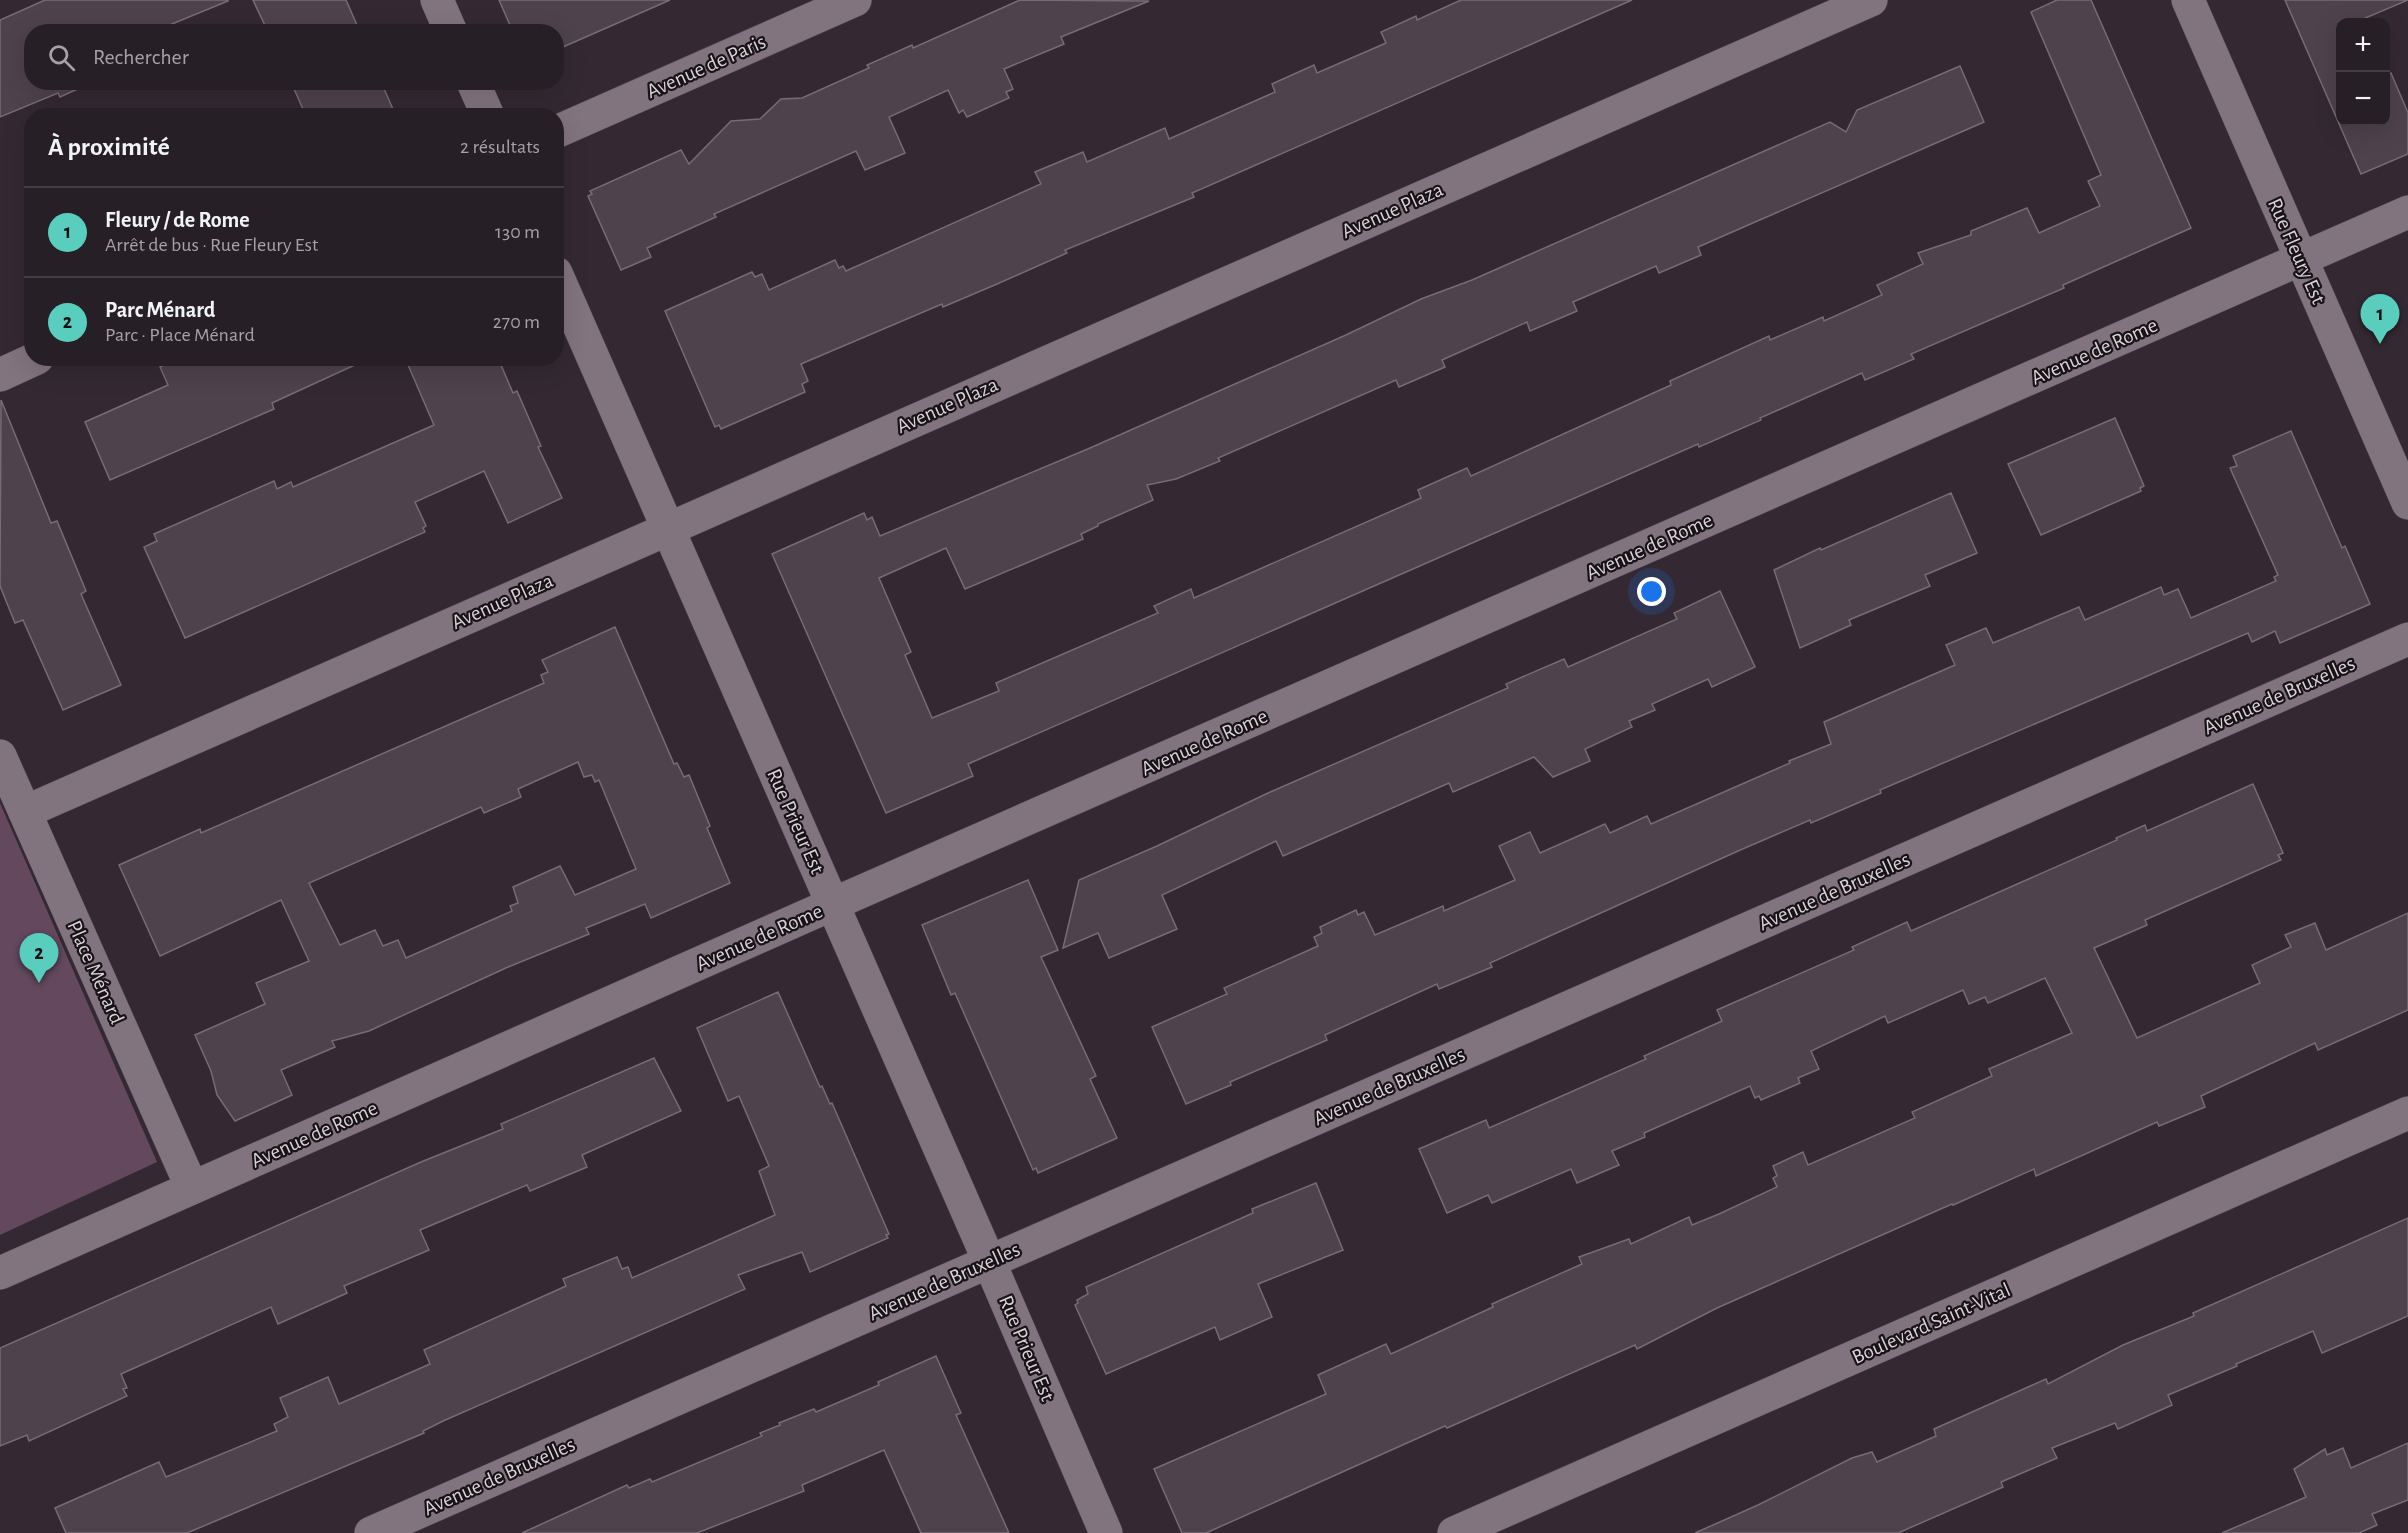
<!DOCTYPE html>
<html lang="fr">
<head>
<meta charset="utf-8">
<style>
	body { margin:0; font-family:"Alegreya Sans",sans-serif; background:#2f272e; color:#f1f3f6 }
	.controls { position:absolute; right:18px; top:18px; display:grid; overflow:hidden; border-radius:12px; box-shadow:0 6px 24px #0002 }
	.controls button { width:54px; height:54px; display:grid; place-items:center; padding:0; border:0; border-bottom:2px solid #433d43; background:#271f26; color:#f1f3f6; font:30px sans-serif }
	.you { position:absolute; left:1652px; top:592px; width:21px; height:21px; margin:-15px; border:4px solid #fff; border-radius:50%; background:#1a73e8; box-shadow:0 0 0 9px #1a73e833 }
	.badge { display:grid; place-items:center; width:39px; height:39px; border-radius:50%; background:#59cebe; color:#111; font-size:20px; font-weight:700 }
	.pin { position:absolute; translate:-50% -50px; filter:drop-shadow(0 2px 3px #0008) }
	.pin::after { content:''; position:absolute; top:32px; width:21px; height:18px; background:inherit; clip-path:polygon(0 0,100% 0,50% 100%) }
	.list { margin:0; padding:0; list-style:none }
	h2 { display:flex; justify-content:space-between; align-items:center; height:78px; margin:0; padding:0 24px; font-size:26px }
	h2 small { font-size:20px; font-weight:400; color:#a4a2a7 }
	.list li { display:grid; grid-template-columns:39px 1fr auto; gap:18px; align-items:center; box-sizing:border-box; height:90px; padding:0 24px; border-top:2px solid #433d43 }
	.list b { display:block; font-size:22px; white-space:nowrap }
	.list p { margin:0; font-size:20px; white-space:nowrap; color:#a4a2a7 }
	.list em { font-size:20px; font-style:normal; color:#a4a2a7 }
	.icon { flex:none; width:33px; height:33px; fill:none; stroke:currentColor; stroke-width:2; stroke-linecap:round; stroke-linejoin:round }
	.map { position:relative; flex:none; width:2408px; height:1533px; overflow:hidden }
	.search { position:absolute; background:#271f26; box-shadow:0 6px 24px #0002; left:24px; top:24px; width:540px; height:66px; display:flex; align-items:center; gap:15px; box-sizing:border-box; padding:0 21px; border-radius:24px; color:#a4a2a7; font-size:22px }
	.panel { position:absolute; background:#271f26; box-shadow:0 6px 24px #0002; left:24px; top:108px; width:540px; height:258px; border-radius:24px }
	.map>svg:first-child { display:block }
	.green { fill:#63485e }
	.building { fill:#4e424c; stroke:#786b75; stroke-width:1.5; fill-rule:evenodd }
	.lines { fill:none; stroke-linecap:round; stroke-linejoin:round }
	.minor-casing { stroke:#50474f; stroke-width:34 }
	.tertiary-casing { stroke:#50474f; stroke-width:34 }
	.minor { stroke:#82747f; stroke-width:33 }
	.tertiary { stroke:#82747f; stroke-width:33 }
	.labels { text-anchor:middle; stroke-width:4.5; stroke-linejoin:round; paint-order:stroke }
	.street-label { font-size:21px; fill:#d9d2d7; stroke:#181317 }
</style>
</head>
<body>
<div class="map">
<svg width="2408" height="1533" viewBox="0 0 2408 1533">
	<rect width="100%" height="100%" fill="#342932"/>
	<path class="green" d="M0,803L157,1162L0,1235Z"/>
	<g class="building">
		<path d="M45,0H228V1L167,26L169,32H32V82H93L60,97L58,93L0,117V20Z"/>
		<path d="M253,0H346L360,32H268Z"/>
		<path d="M499,0H670L556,50V32H513Z"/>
		<path d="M1020,0L1149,1L1061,37L1064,44L1004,69L1013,89L1006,92L1009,98L967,117L963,110L959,113L948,90L889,117L905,153L865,170L856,151L714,214L716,217L647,248L651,257L621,270L588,196L592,194L590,191L681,150L689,164L731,121L760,119L781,99L802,98L869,68L867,65L912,45L913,48Z"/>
		<path d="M1461,0H1632L1192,193L1194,197L1065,250L1067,253L997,284L943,307L942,304L801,364L808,381L802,384L805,392L721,429L719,425L715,427L665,311L752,272L755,277L762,274L769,290L835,260L839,268L843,266L846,271L1041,184L1035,172L1083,152L1087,162L1165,128L1169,139L1275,92L1272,84L1314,65L1317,73L1386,43L1381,32L1416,16L1417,20Z"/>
		<path d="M2057,0H2091L2191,228L2063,285L2064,288L1911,354L1914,359L1865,380L1862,373L1760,418L1761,420L1699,447L1698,444L968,764L973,776L886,813L772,554L864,513L867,520L872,517L880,536L1090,448L1346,335L1421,299L1472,280L1830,122L1846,132L1857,110L1960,66L1984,122L1698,247L1701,255L1659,273L1656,266L1573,302L1577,311L1530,331L1527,322L1442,360L1445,367L1399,387L1396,380L1218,458L1220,461L1176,479L1147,485L1153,500L1098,524V526L1081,534L1083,539L965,589L946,548L879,578L911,652L905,655L932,718L999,691L996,683L1158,613L1154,606L1191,589L1194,598L1421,498L1418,490L1467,468L1471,476L1671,385L1670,381L1769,336L1770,340L1823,317L1824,321L1882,295L1877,285L1923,264L1918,253L1971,235V231L2027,208L2039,233L2100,206L2088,181L2101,175L2031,12Z"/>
		<path d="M2285,0H2408L2356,22H2340V122H2385V76L2391,73L2408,113V154L2361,174Z"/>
		<path d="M291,82H381L396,116H306Z"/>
		<path d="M180,358H370L272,403L274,409L110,480L85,422L168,385L160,367Z"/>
		<path d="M405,358H498L513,393L517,391L541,446L538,447L562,498L508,523L484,471L415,502L426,526L423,528L425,532L185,638L144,547L157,541L154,534L274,481L277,489L291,482L293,487L434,425Z"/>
		<path d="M1,400L51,523L57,521L86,591L81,594L121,685L63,710L23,620L15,623L0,586Z"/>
		<path d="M2115,418L2144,486L2140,488L2141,491L2041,535L2008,464Z"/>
		<path d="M2291,431L2342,548L2345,546L2370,604L2280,643L2275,631L2252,642L2248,633L1880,790L1881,793L1811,823L1810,820L1738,851L1490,963L1492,967L1439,989L1437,984L1325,1035L1327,1040L1230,1082L1231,1085L1186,1104L1152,1027L1227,994L1224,988L1318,946L1314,937L1322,933L1320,927L1356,910L1358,915L1364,912L1375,935L1443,906L1444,911L1515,880L1499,846L1530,832L1540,853L1605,824L1610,833L1647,816L1651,824L1790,763L1789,761L1831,744L1824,722L1955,665L1946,645L1986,628L1993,643L2079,607L2085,620L2161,587L2164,595L2178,589L2191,618L2276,581L2274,577L2278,575L2230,468L2237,466L2233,456Z"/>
		<path d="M1951,493L1977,553L1925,575L1930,586L1849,620L1851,625L1800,648L1774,570L1820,548L1821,550Z"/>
		<path d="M1720,591L1755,667L1712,687L1708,679L1652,704L1655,710L1629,721L1632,727L1585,749L1590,761L1553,777L1534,757L1453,792L1449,783L1283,856L1276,841L1162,895L1177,929L1109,958L1098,933L1063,948L1079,880L1157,846L1268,793L1508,688L1506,684L1564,659L1568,667L1677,619L1674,613Z"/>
		<path d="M615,627L674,764L677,763L684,777L689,775L710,826L707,828L730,883L651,918L645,904L586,928L589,934L508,967L369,1031L332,1041L335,1047L281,1070L292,1095L235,1121L217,1095L211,1071L195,1035L265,1004L256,983L309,961L281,900L160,956L119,865L200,829L201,833L544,683L541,675L548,672L542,660ZM578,762L584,777L592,775L595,782L599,780L636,869L575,895L560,866L513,887L518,903L510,906L512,911L406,958L398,940L383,946L375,930L340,945L309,883L481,807L484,813L521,797L518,789Z"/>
		<path d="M2253,784L2283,853L2278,855L2281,860L2145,920L2147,925L2094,948L2137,1038L2260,983L2252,965L2291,947L2285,935L2315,923L2326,950L2408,913V1010L2318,1050L2315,1043L2201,1096L2205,1107L2159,1126L2157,1122L2036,1176L2034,1169L1953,1205L1952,1204L1717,1308L1637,1349L1635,1345L1447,1428L1445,1426L1206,1533H1182L1154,1469L1326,1394L1318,1375L1386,1344L1391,1354L1493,1307L1492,1304L1582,1264L1579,1257L1629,1239L1631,1244L1689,1217L1692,1225L1719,1214L1777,1187L1773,1178L1777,1176L1773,1166L1803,1152L1808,1165L1915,1118L1912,1112L1992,1076L1989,1069L2072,1033L2045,978L1988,1003L1985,997L1969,1004L1963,990L1888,1023L1885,1016L1811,1051L1819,1069L1798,1078L1800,1083L1761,1100L1759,1096L1755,1098L1750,1086L1644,1133L1645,1137L1612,1151L1619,1165L1577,1183L1571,1169L1492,1203L1488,1195L1447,1213L1419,1149L1486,1120L1489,1128L1646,1059L1644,1056L1722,1021L1717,1010L1854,950L1852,947L1907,922L1911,931L2117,840L2116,838L2145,825L2147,831Z"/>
		<path d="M1028,880L1058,950L1041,957L1096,1076L1090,1079L1117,1138L1038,1173L1036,1168L1033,1170L955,993L951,995L922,925Z"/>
		<path d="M778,992L820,1087L822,1086L830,1104L832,1103L889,1234L886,1235L888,1238L810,1272L802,1252L738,1275L745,1289L443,1421L423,1431L424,1433L187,1533H66L55,1508L159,1462L166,1477L277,1431L274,1424L288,1417L280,1398L328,1377L339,1404L430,1364L424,1350L566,1286L563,1279L617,1257L622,1269L628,1267L632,1278L775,1215L759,1171L769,1166L739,1096L728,1101L697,1028Z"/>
		<path d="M654,1058L681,1111L582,1155L587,1167L530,1191L527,1185L420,1230L429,1250L344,1286L347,1293L278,1324L271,1307L121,1374L127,1388L123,1389L127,1396L29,1441L27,1435L0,1446V1348L421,1162L503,1129L501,1124Z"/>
		<path d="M1316,1183L1343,1250L1258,1284L1272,1317L1220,1340L1215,1327L1106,1374L1075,1305L1078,1303L1077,1300L1088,1294L1086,1287L1253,1213L1252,1209Z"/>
		<path d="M2408,1218V1316L2322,1353L2313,1331L2236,1364L2237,1366L2168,1395L2172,1405L2118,1429L2115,1423L2052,1448L2057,1458L2001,1482L2003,1487L1898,1533H1695L1758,1505L1852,1458L1872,1452L1877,1462L1936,1436L1934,1429L2046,1379L2048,1384L2123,1345L2194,1316L2193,1313Z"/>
		<path d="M936,1356L961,1413L956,1415L1009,1533H921L884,1450L802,1485L804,1491L697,1533H522L627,1485L629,1488L650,1479L652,1482L762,1436L760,1433L780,1425L779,1423L814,1409L816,1412L879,1385L878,1382Z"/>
		<path d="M2408,1443V1500L2372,1514L2377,1525L2359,1533H2222L2306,1497L2294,1469L2325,1449L2327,1455L2343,1448L2351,1468Z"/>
	</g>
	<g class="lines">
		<g class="minor-casing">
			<g id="minor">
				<path d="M437,0L451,32"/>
				<path d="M473,82L488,116"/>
				<path d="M556,132L855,0"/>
				<path d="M556,273L989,1261L1106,1533"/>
				<path d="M0,375L37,358"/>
				<path d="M0,756L192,1188"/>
				<path d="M25,812L1871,0"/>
				<path d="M0,1273L833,904L2408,212"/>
				<path d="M371,1533L2408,639"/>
				<path d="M1454,1533L2408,1113"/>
			</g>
		</g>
		<g class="tertiary-casing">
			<path id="tertiary" d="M2188,0L2408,503"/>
		</g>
		<use href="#minor" class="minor"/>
		<use href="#tertiary" class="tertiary"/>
	</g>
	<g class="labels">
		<g class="street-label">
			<text transform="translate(706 66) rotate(-24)" y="7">Avenue de Paris</text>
			<text transform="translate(1392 210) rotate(-24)" y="7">Avenue Plaza</text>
			<text transform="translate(2297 251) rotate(66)" y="7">Rue Fleury Est</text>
			<text transform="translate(2094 351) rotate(-24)" y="7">Avenue de Rome</text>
			<text transform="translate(947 405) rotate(-24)" y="7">Avenue Plaza</text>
			<text transform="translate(1649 546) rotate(-24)" y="7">Avenue de Rome</text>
			<text transform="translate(502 601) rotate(-24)" y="7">Avenue Plaza</text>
			<text transform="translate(2279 695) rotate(-24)" y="7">Avenue de Bruxelles</text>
			<text transform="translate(1204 742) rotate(-24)" y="7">Avenue de Rome</text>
			<text transform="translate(796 821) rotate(66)" y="7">Rue Prieur Est</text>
			<text transform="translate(1834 891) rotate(-24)" y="7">Avenue de Bruxelles</text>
			<text transform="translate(759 937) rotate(-24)" y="7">Avenue de Rome</text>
			<text transform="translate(96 972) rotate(66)" y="7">Place Ménard</text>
			<text transform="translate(1389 1086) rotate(-24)" y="7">Avenue de Bruxelles</text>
			<text transform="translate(314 1134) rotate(-24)" y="7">Avenue de Rome</text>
			<text transform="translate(944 1281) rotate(-24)" y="7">Avenue de Bruxelles</text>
			<text transform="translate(1931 1323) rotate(-24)" y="7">Boulevard Saint-Vital</text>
			<text transform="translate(1027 1348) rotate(67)" y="7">Rue Prieur Est</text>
			<text transform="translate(499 1476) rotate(-24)" y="7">Avenue de Bruxelles</text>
		</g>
	</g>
</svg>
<div class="controls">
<button>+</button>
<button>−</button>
</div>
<div class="you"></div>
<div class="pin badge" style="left:2380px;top:344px">1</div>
<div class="pin badge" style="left:39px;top:983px">2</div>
<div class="search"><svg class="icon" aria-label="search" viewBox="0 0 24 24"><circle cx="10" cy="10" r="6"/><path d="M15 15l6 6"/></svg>Rechercher</div>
<section class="panel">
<h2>À proximité<small>2 résultats</small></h2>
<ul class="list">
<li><span class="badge">1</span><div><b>Fleury / de Rome</b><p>Arrêt de bus · Rue Fleury Est</p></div><em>130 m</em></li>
<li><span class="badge">2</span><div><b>Parc Ménard</b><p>Parc · Place Ménard</p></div><em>270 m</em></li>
</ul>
</section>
</div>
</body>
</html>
